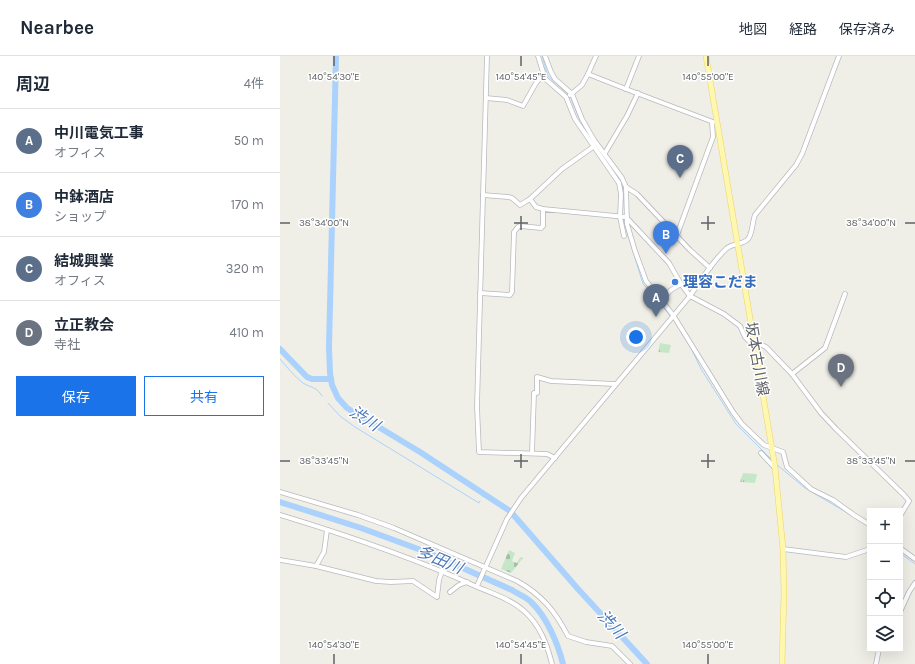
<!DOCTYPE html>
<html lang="ja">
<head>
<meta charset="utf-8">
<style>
	body { margin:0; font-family:Karla,"Noto Sans JP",sans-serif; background:#f2f2f3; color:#1f2937 }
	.controls { position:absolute; right:12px; bottom:12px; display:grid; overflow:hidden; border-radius:0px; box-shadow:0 4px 16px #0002 }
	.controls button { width:36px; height:36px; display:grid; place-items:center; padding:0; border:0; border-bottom:1px solid #e0e1e3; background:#fff; color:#1f2937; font:20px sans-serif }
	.you { position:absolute; left:356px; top:281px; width:14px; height:14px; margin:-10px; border:3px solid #fff; border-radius:50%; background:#1a73e8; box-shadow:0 0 0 6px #1a73e833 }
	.badge { display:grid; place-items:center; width:26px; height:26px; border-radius:50%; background:#1a73e8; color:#fff; font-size:13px; font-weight:700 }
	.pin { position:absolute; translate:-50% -33px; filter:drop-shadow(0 1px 2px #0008) }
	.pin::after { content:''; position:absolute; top:21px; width:14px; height:12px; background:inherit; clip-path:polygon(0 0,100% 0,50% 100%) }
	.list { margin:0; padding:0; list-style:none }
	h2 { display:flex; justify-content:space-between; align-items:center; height:52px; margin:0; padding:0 16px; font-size:17px }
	h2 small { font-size:13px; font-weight:400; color:#747a83 }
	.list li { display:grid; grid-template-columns:26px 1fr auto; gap:12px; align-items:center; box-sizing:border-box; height:64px; padding:0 16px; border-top:1px solid #e0e1e3 }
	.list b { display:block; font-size:15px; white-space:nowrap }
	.list p { margin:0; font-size:13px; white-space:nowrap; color:#747a83 }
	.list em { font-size:13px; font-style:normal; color:#747a83 }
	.actions { display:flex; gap:8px; padding:12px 16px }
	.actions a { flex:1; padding:9px 0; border:1px solid #1a73e8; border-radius:0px; text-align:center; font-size:14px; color:#1a73e8 }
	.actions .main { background:#1a73e8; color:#fff }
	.icon { flex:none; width:22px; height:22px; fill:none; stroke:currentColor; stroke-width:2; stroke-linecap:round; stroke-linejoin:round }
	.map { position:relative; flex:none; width:635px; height:608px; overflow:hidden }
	header { display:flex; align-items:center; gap:24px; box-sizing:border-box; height:56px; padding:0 20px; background:#fff; border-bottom:1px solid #e0e1e3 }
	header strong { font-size:19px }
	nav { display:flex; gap:22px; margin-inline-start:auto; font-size:14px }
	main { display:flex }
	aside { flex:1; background:#fff }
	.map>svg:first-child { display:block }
	.grass { fill:url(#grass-tufts) }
	.cemetery { fill:url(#cemetery-stones) }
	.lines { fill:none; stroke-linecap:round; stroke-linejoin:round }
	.stream { stroke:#abd2fc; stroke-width:1 }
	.river { stroke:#abd2fc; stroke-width:6 }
	.minor-casing { stroke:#b7b9bd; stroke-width:5.5 }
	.major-casing { stroke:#eed363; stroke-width:6 }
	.minor { stroke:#fff; stroke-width:4 }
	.major { stroke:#fdf7b0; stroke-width:5 }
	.ticks { fill:none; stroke:#5f6267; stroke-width:1.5 }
	.shop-dot { fill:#3f7fe0; stroke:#fff; stroke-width:1.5 }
	.labels { text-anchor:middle; stroke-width:3; stroke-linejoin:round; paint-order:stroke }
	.shop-label { font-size:15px; font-weight:bold; fill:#366cbe; stroke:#fff; text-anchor:start }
	.street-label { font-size:15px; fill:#5f6267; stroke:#fff }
	.water-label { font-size:16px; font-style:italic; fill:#4a76b8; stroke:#fff }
	.ticks-label { font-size:10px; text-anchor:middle; fill:#5f6267; stroke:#fff; stroke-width:3; stroke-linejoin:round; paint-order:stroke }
</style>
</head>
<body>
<header>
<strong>Nearbee</strong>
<nav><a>地図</a><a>経路</a><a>保存済み</a></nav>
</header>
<main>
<aside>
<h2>周辺<small>4件</small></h2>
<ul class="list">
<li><span class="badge" style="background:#5c6f8a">A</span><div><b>中川電気工事</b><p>オフィス</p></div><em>50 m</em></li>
<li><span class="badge" style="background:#3f7fe0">B</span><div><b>中鉢酒店</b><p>ショップ</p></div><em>170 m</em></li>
<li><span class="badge" style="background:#5c6f8a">C</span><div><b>結城興業</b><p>オフィス</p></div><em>320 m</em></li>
<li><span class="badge" style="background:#6b7280">D</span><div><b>立正教会</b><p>寺社</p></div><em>410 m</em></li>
</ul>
<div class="actions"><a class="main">保存</a><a>共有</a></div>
</aside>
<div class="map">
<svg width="635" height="608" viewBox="0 0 635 608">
	<defs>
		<pattern id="grass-tufts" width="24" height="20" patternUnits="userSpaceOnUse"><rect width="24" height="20" fill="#c5e7c8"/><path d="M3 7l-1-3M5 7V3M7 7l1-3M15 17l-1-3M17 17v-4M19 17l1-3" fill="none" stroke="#a3bfa6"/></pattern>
		<pattern id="cemetery-stones" width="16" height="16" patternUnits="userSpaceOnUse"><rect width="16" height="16" fill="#c5e7c8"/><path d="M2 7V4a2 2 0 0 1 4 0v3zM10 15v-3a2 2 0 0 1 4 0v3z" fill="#a3bfa6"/></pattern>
	</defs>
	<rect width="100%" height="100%" fill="#f0efe7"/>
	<g class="grass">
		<path d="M380,287L391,289L389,297L378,296Z"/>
		<path d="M463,417L477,418L475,427L460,426Z"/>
	</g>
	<path class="cemetery" d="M229,494L235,497L232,505L237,507L240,501L243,502L231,517L221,513Z"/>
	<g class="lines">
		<g class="stream">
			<path d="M262,0L268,20L290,40L299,62L311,82"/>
			<path d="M326,104C345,129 344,129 342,160"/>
			<path d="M343,163L363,228L376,241L390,260"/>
			<path d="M402,278L411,292L421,313L456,368L491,403"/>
			<path d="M0,303C7,311 14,320 23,327C31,332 36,330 42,340"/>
			<path d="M48,347L60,360L75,371L199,447L200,445"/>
			<path d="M496,408L525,432L576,462"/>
			<path d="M203,441L205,437"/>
			<path d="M620,497L635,508"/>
		</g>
		<g class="river">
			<path d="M56,0L49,291L50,317L52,329L58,342L67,352L140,396L230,455L298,533L367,608"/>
			<path d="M0,293L27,321L32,323H51"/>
			<path d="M0,446L81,472L149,497L232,534C238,538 246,541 251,546C267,561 278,588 283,608"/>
		</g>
		<g class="minor-casing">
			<g id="minor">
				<path d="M207,0L197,350L199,396L267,398L275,402"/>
				<path d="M258,0L263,16L262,20L286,41L295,63L339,127L341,138L340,161L344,180"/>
				<path d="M265,0L271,16L275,23L292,38L302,63L314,84L342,122L346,131L347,168L355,195L366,225L393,259L453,356L462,368L484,389L503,396L507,411L531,433L553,444L574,459L590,469"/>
				<path d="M308,18L316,0"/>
				<path d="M346,33L433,66"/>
				<path d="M290,39L302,29L308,18L346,33L359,0"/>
				<path d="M206,42L227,44L243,50L256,27L262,20"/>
				<path d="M325,97L347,60L358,37"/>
				<path d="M346,131L357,138L410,194L430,212"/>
				<path d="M203,139L228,141L232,142L240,149L250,143L282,113L313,91"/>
				<path d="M250,143L256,151L263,153"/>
				<path d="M397,179L433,81L432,66"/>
				<path d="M200,237L230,239L232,236L234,176L238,171L240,170L261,172L263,170V153L346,161L389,207L401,228L410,240L444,258L460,270L465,281L469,285L480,288L486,291L512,318L541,357L556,373L624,439L629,445L620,460"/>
				<path d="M382,243L391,234L401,228"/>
				<path d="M512,318L545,292L565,238"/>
				<path d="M252,397L254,337H257V321L271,325L335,328"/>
				<path d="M481,397L495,412"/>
				<path d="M0,436L78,459L114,472L237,525C262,539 275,555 288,580L306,586L332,590L350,608"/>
				<path d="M0,459C66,479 132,501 195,530C211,537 231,543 244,555C260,569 267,588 272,608"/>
				<path d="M620,492L635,503"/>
				<path d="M503,493L566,501L590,493"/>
				<path d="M0,504L36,510L96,525L111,526L133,525L157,541L159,524L162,515"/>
				<path d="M36,510L44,496L47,474"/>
				<path d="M197,530L227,463L241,442L410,240C421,224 432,206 446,193C452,187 463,189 468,183C473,177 472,166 475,159L516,109L522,98L559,0"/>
				<path d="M170,536L179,529L187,526"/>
				<path d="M620,556L629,536L635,527"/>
				<path d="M596,608L599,593"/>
			</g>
		</g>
		<g class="major-casing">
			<path id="major" d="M426,0L495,411L503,493L504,537L502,608"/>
		</g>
		<use href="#minor" class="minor"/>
		<use href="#major" class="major"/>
	</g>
	<path class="ticks" d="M54,0V10M241,0V10M428,0V10M241,160V174M428,160V174M0,167H10M234,167H248M421,167H435M625,167H635M241,398V412M428,398V412M0,405H10M234,405H248M421,405H435M625,405H635M54,598V608M241,598V608M428,598V608"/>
	<circle class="shop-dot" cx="395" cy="226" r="4"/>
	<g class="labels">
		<g class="shop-label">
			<text x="403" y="231">理容こだま</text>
		</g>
		<g class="street-label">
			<text transform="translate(477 303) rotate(80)" y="5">坂本古川線</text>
		</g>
		<g class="water-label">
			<text transform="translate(85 362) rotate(32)" y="6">渋川</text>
			<text transform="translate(160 503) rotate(23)" y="6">多田川</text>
			<text transform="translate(332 568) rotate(48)" y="6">渋川</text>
		</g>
	</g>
	<g class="ticks-label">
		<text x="54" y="24">140°54'30"E</text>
		<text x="241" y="24">140°54'45"E</text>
		<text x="428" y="24">140°55'00"E</text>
		<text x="44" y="170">38°34'00"N</text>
		<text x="591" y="170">38°34'00"N</text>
		<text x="44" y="408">38°33'45"N</text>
		<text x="591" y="408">38°33'45"N</text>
		<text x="54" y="592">140°54'30"E</text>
		<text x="241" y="592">140°54'45"E</text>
		<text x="428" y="592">140°55'00"E</text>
	</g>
</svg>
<div class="controls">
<button>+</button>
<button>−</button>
<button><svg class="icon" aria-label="locate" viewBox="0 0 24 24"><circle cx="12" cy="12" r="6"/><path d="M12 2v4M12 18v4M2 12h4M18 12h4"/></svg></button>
<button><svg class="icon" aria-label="layers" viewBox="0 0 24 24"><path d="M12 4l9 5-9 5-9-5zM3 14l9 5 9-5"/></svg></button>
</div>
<div class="you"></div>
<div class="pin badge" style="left:376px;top:261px;background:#5c6f8a">A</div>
<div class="pin badge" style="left:386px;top:198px;background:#3f7fe0">B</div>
<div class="pin badge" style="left:400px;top:122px;background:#5c6f8a">C</div>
<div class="pin badge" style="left:561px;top:331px;background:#6b7280">D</div>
</div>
</main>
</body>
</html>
